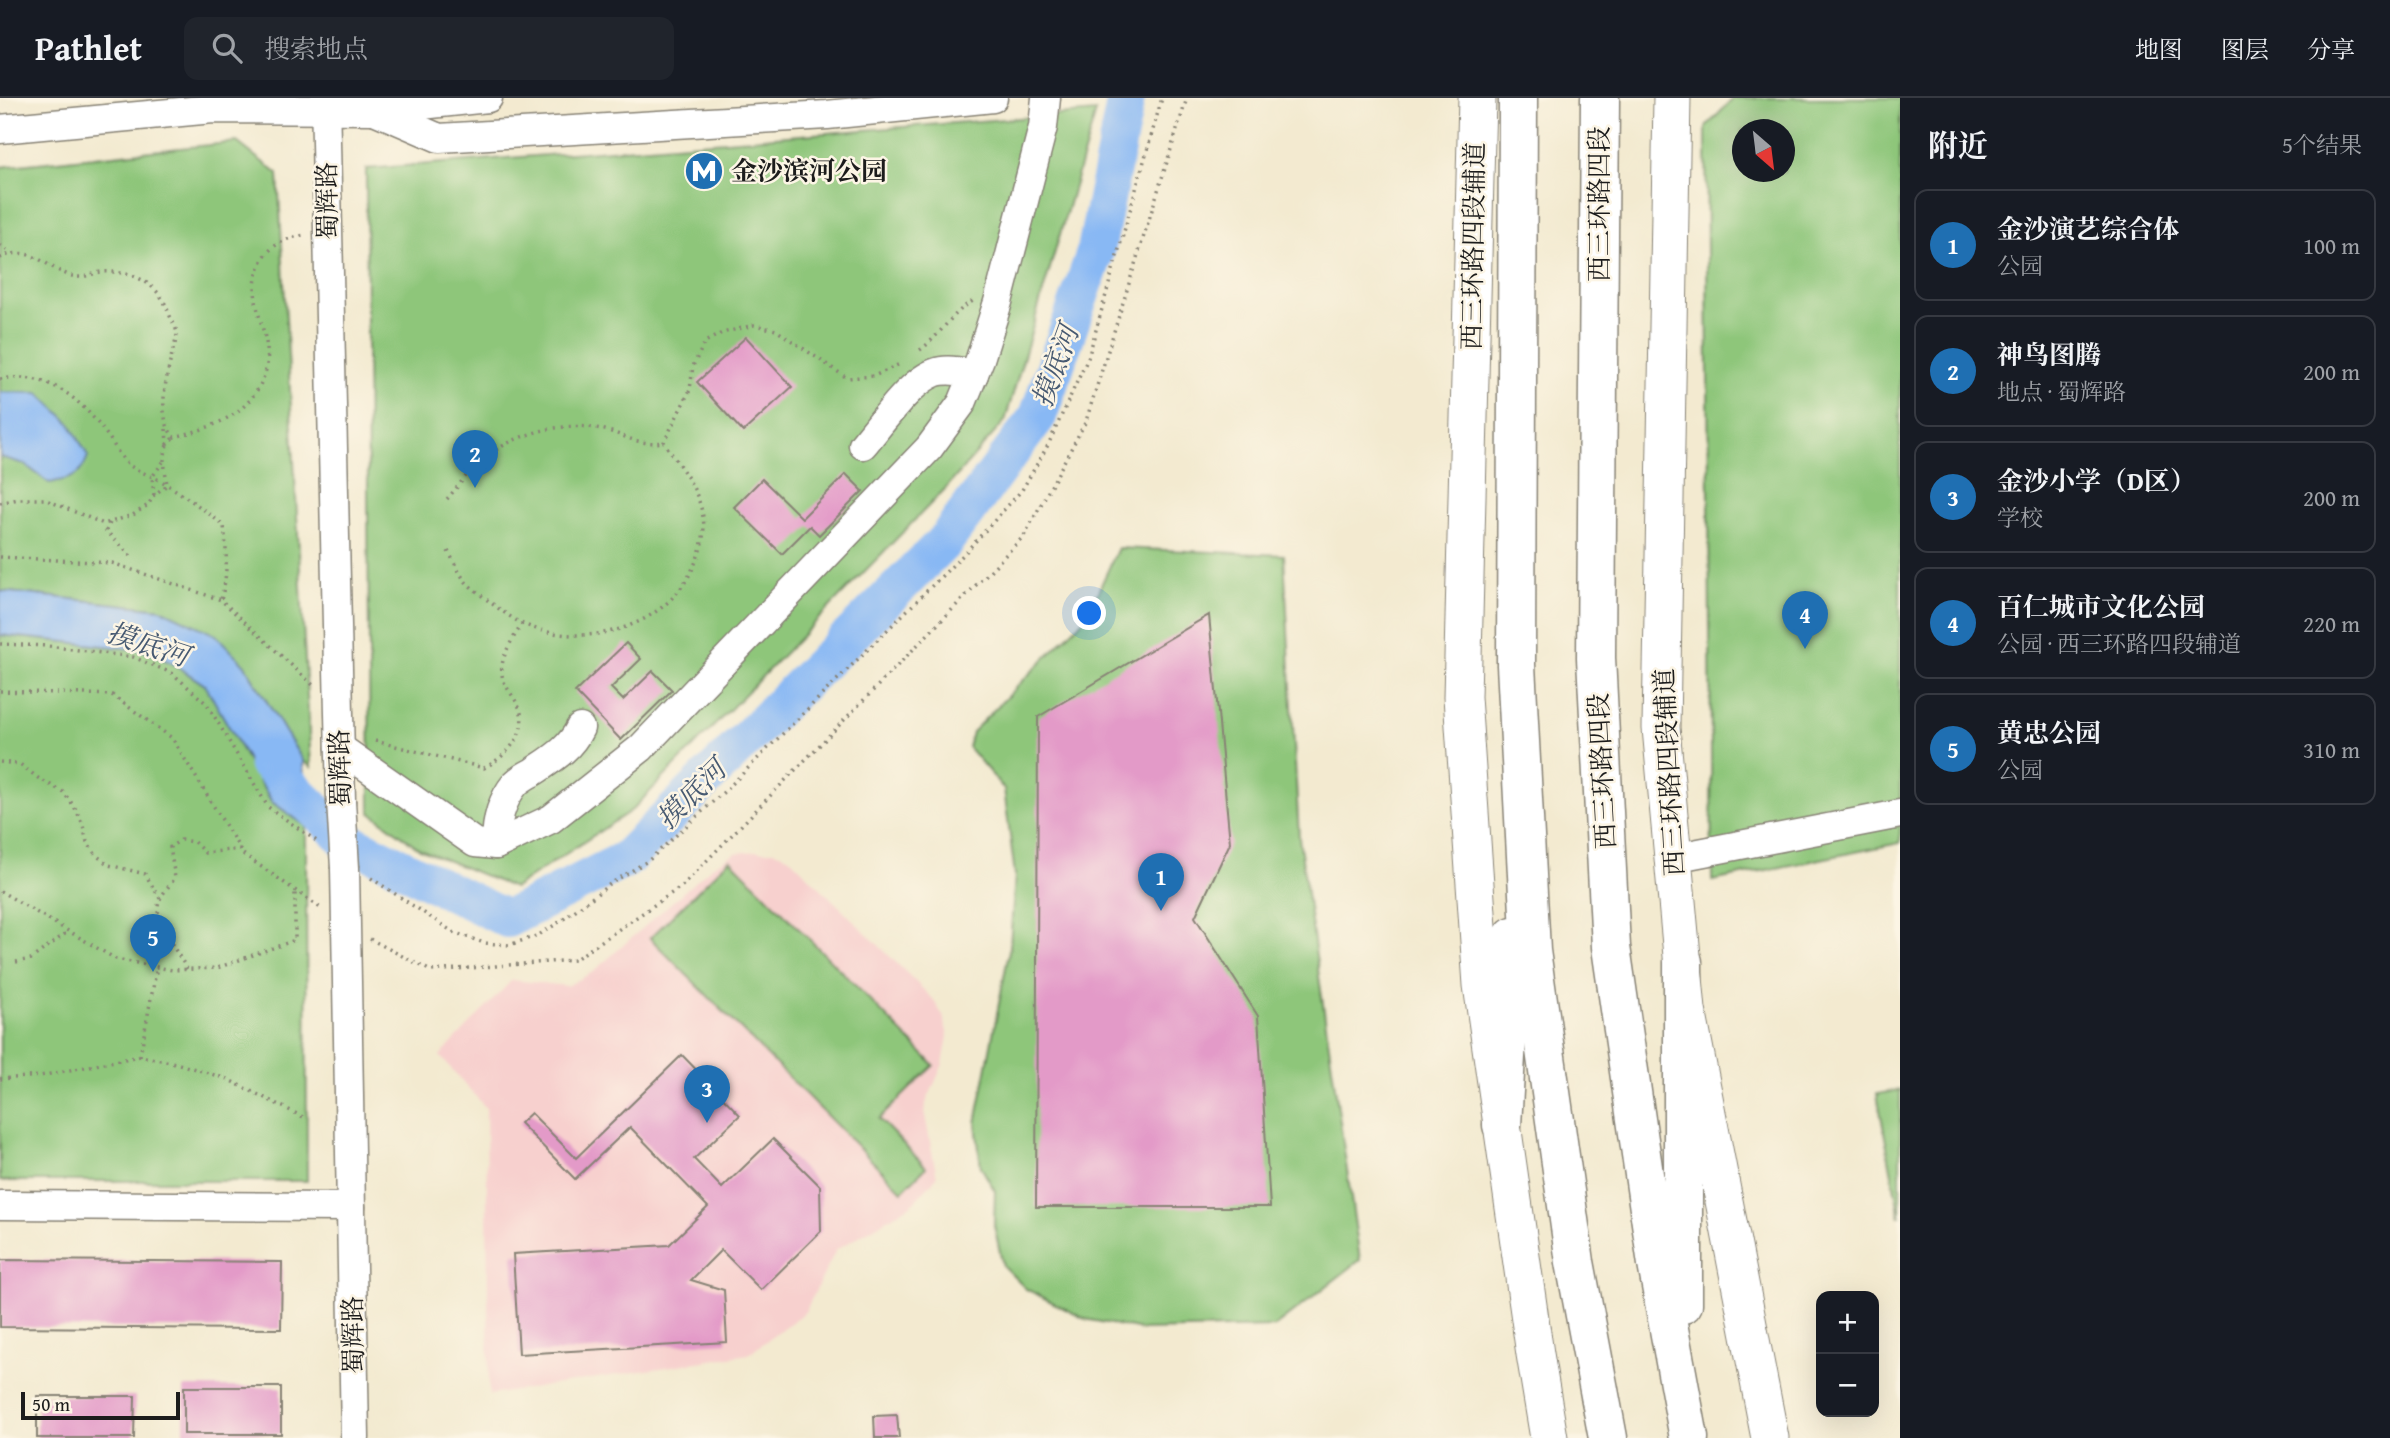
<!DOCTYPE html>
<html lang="zh">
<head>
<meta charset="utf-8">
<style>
	body { margin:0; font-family:"Gentium Book Plus","Noto Serif SC",serif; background:#20242c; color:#f1f3f6 }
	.controls { position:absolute; right:21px; bottom:21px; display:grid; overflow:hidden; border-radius:14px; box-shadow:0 7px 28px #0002 }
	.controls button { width:63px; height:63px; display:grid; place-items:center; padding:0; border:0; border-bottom:2px solid #363941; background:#171b24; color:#f1f3f6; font:35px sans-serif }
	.compass { position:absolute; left:1732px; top:21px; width:63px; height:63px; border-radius:50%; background:#171b24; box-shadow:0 7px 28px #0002; rotate:152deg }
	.scale { position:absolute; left:21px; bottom:18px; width:159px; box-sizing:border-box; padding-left:7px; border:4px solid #1c1c1c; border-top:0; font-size:19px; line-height:24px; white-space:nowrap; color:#1c1c1c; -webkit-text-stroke:5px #fcf5e5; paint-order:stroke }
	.you { position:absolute; left:1090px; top:516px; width:24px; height:24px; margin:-18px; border:5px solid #fff; border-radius:50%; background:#1a73e8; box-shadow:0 0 0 10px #1a73e833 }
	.badge { display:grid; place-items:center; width:46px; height:46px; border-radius:50%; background:#1f6fb2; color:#fff; font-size:23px; font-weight:700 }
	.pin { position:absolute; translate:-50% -58px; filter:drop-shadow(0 2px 4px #0008) }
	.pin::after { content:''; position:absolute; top:37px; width:24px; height:21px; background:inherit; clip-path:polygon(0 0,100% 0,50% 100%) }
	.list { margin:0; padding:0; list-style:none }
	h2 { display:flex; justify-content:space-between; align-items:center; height:91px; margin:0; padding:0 28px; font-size:30px }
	h2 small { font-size:23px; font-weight:400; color:#9ea1a6 }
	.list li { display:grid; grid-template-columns:46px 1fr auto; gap:21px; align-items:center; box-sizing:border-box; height:112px; margin:0 14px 14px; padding:0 14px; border:2px solid #363941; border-radius:14px }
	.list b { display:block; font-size:26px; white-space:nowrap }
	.list p { margin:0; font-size:23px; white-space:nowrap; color:#9ea1a6 }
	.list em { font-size:23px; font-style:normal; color:#9ea1a6 }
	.icon { flex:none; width:38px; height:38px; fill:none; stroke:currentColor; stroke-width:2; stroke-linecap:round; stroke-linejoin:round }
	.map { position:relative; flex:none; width:1900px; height:1340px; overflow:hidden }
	header { display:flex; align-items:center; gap:42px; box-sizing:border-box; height:98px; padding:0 35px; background:#171b24; border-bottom:2px solid #363941 }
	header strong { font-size:33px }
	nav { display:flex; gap:38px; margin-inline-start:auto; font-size:24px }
	.search { width:490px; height:63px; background:#20242c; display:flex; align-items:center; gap:18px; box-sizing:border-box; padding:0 24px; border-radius:14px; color:#9ea1a6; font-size:26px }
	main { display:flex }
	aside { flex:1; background:#171b24 }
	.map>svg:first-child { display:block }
	.built { fill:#f7d0ce }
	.green { fill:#8ec67a; stroke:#55714b; stroke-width:2; fill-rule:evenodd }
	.water { fill:#88b8f4; stroke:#526a88; stroke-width:2 }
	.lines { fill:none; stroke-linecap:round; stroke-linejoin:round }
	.river { stroke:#88b8f4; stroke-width:38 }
	.building { fill:#e39ac8 }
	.minor-casing { stroke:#888376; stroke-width:31 }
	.major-casing { stroke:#888376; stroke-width:39 }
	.highway-casing { stroke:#888376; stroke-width:41 }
	.path { stroke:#888376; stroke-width:3.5; stroke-dasharray:2 5; stroke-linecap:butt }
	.minor { stroke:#fff; stroke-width:28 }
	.major { stroke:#fff; stroke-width:37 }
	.highway { stroke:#fff; stroke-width:38 }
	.minor-bridge-casing { stroke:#888376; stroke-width:31; stroke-linecap:butt }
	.minor-bridge { stroke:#fff; stroke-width:28 }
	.labels { text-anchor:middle; stroke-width:5; stroke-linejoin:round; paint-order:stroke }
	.poi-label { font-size:26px; font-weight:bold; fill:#1c1c1c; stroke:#fcf5e5; text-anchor:start }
	.street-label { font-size:26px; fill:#1c1c1c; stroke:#fcf5e5 }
	.water-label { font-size:28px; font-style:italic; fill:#475a72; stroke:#fcf5e5 }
</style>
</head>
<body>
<header>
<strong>Pathlet</strong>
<div class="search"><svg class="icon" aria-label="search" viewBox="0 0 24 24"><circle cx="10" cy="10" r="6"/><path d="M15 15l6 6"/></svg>搜索地点</div>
<nav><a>地图</a><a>图层</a><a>分享</a></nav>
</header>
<main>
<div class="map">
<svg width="1900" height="1340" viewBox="0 0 1900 1340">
	<rect width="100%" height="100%" fill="#fcf5e5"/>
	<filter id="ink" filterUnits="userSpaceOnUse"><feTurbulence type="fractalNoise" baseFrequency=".0143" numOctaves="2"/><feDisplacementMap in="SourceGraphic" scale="14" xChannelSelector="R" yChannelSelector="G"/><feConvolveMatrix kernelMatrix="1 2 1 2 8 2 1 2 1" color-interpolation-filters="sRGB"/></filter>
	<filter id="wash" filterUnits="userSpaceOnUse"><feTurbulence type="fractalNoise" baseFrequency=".00686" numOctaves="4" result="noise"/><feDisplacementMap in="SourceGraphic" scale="28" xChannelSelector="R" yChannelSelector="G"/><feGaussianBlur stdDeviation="1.57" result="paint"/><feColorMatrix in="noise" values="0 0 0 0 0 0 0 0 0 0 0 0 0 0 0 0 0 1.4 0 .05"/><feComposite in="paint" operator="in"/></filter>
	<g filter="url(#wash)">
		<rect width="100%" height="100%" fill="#f3ead0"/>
		<path class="built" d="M757,753H774L788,758L933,901L943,918L948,938L943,966L926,1005L925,1018L937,1079L911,1107L836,1152L805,1214L749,1256L489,1297L486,1010L440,958L512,882L567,888L593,874L715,766L735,755Z"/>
		<g class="green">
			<path d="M1734,0H1900V745L1712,783L1706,29ZM1742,32H1784V74H1742Z"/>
			<path d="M1096,14L1005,323L946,390L632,712L514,790L420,751L370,714L366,71Z"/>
			<path d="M237,44L278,76L311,669L303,663L244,566L161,511L0,493V69Z"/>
			<path d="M1118,450L1284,457L1299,740L1360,1162L1274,1229L1142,1232L1085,1221L1026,1191L1003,1168L994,1127L995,1093L981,1069L976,1025L1010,848L1015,777L1004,691L968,649L972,634L1087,518Z"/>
			<path d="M0,537L142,552L170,564L205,587L228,624L252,672L272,704L306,728L307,1083H0Z"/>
			<path d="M730,761L934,967L879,1021L926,1069L902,1093L650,840Z"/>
			<path d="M1900,992V1119L1877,996Z"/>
		</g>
		<g class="water">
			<path d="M0,294L39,295L69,324L88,358C80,381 71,380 49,385L24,366L0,359Z"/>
			<path d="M0,493L161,511L216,537L244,566L303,663L306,728L272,704L205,587L170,564L142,552L0,537Z"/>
		</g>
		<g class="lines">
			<path class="river" d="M267,665L346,742L507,821L626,761L945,443L1038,318L1096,152L1126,0"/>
		</g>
		<g id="blocks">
			<g class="building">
				<path d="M746,239L792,289L743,334L697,284Z"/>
				<path d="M846,376L863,393L819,437L810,428L782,456L734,409L762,381L802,420Z"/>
				<path d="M1209,517L1230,745L1195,819L1258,918L1270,1109H1036L1038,619Z"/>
				<path d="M626,545L641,561L611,590L623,602L653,573L672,592L621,642L575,594Z"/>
				<path d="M682,957L740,1017L694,1061L722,1090L773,1041L820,1088L821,1133L761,1192L721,1152L691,1182L724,1192L727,1244L519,1256L513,1156L669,1147L708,1109L630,1029L575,1081L520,1025L531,1015L576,1060Z"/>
				<path d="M0,1162L282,1164L281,1231L0,1229Z"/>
				<rect x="184" y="1289" width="97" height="47"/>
				<path d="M37,1298H135L134,1340H37Z"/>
				<path d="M897,1317L899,1340H875L874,1318Z"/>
			</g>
		</g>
	</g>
	<g filter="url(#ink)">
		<use href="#blocks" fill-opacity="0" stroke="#888376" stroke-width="2"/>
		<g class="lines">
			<g class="minor-casing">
				<g id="minor">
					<path d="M325,0L341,703"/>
					<path d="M374,12L439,40L827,17L993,0"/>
					<path d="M0,31L213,11L374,12L488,0"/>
					<path d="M863,347C881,326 914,277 941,273C953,271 963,274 974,276"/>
					<path d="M340,650L475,745L496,747L551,721L641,650L929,350L962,305L980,261L998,204L1043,29L1046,0"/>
					<path d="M496,747C496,726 501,703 515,686C520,681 527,677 533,674C552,661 570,651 580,630"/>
					<path d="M1673,760L1900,716"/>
					<path d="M345,770L355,1340"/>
					<path d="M0,1107L351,1109"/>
				</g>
			</g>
			<g class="major-casing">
				<g id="major">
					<path d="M1477,0L1462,599L1482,887L1535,1256L1549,1340"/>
					<path d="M1672,0L1661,630L1687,912L1770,1340"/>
				</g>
			</g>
			<g class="highway-casing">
				<g id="highway">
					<path d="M1518,0L1516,567L1531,853L1575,1164L1608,1340"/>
					<path d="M1600,0L1596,560L1611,849L1657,1166L1689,1340"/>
					<path d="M1683,864V1206"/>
					<path d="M1502,1027L1513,838"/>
				</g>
			</g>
			<g class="path">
				<path d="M0,147L11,155"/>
				<path d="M0,160C35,143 50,178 80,179C87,179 94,175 101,174C129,172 156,183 167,210C169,218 176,228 177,235C177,242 173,250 172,256C166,282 156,318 174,339C211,330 249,318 264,278C279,240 240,205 262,163C271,146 288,139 306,137"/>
				<path d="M920,252C940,238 951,215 973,203"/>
				<path d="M0,281C50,274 79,299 107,337C114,346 120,360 129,367C139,374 152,378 163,384C184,397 205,412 224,428C227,454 228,476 221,502"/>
				<path d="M166,331L167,346L174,339"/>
				<path d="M154,397L152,379L163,364"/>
				<path d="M447,401C458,389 467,375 479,364C511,337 560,322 601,331C626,337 636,348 664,344"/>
				<path d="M0,405L18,401H44L104,426L133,417L148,407L154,397L167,387L164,362L167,346"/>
				<path d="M110,425L106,433L133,460"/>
				<path d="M448,453C454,463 459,476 467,485C476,494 511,521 523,526C583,552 664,532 693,470C701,453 707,434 702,414C696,386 678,367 664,344L690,292L693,268L705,244L722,235L754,227L776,232L847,280L874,278L902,265"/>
				<path d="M0,459L112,465L221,502L314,588"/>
				<path d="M0,546L48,548L133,559L172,575L207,606L268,709L318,744"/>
				<path d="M0,593L112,597L172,640L243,756L322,811"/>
				<path d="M375,643L484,670C503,660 526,640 521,615C518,602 507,593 503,581C497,562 513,541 522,526"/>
				<path d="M0,664L20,666L38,680L63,694L74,708L82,724L87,744L96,757L109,767L145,776L161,802"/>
				<path d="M371,780L453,834L484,845L509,847L539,837L561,823L610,786L649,762L728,690L963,457L1022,392L1048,347L1088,260L1162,0"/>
				<path d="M0,793L116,861L172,872L217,870L295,842V791"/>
				<path d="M370,841L431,873L574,862L682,788L1024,438L1086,323L1187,0"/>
				<path d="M16,864L31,861L69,833"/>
				<path d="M187,871C179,857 157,826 158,810C158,799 169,789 175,780L170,749L181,742L194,744L205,755L240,751"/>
				<path d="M140,958L157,869"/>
				<path d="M0,981L40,978L140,958L176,965L227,981L307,1021"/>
			</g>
			<use href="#minor" class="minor"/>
			<use href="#major" class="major"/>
			<use href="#highway" class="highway"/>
			<g class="minor-bridge-casing">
				<path id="minor-bridge" d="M341,703L345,770"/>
			</g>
			<use href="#minor-bridge" class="minor-bridge"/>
		</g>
	</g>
	<defs>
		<g id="metro-disc" transform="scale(2.0125)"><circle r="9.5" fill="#1f6fb2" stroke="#fcf5e5"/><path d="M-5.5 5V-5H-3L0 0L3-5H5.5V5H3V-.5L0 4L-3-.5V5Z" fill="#fff"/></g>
	</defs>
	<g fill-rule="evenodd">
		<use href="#metro-disc" x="704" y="73"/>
	</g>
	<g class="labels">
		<g class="poi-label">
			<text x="731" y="82">金沙滨河公园</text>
		</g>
		<g class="street-label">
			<text transform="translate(327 103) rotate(-91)" y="9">蜀辉路</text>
			<text transform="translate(1599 106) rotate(-90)" y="9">西三环路四段</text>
			<text transform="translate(1473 148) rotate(-89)" y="9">西三环路四段辅道</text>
			<text transform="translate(340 670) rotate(-92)" y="9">蜀辉路</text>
			<text transform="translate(1602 673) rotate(-93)" y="9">西三环路四段</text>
			<text transform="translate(1669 674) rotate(-93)" y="9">西三环路四段辅道</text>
			<text transform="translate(353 1237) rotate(-91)" y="9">蜀辉路</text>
		</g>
		<g class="water-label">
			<text transform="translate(1055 268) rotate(-70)" y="10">摸底河</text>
			<text transform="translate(148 546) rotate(18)" y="10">摸底河</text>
			<text transform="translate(691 696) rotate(-45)" y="10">摸底河</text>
		</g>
	</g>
</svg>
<div class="controls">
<button>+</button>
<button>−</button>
</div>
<svg class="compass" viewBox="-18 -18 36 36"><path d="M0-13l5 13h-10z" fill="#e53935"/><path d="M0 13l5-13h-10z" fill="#9ea1a6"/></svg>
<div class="scale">50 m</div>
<div class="you"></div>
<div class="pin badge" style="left:1161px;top:813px">1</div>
<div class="pin badge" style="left:475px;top:390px">2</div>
<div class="pin badge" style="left:707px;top:1025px">3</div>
<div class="pin badge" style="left:1805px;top:551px">4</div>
<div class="pin badge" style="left:153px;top:874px">5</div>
</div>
<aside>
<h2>附近<small>5个结果</small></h2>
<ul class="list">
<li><span class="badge">1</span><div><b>金沙演艺综合体</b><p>公园</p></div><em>100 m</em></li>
<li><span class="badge">2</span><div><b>神鸟图腾</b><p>地点 · 蜀辉路</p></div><em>200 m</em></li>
<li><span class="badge">3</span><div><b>金沙小学（D区）</b><p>学校</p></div><em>200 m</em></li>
<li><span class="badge">4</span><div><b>百仁城市文化公园</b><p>公园 · 西三环路四段辅道</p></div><em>220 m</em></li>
<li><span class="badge">5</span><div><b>黄忠公园</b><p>公园</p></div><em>310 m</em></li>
</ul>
</aside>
</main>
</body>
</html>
